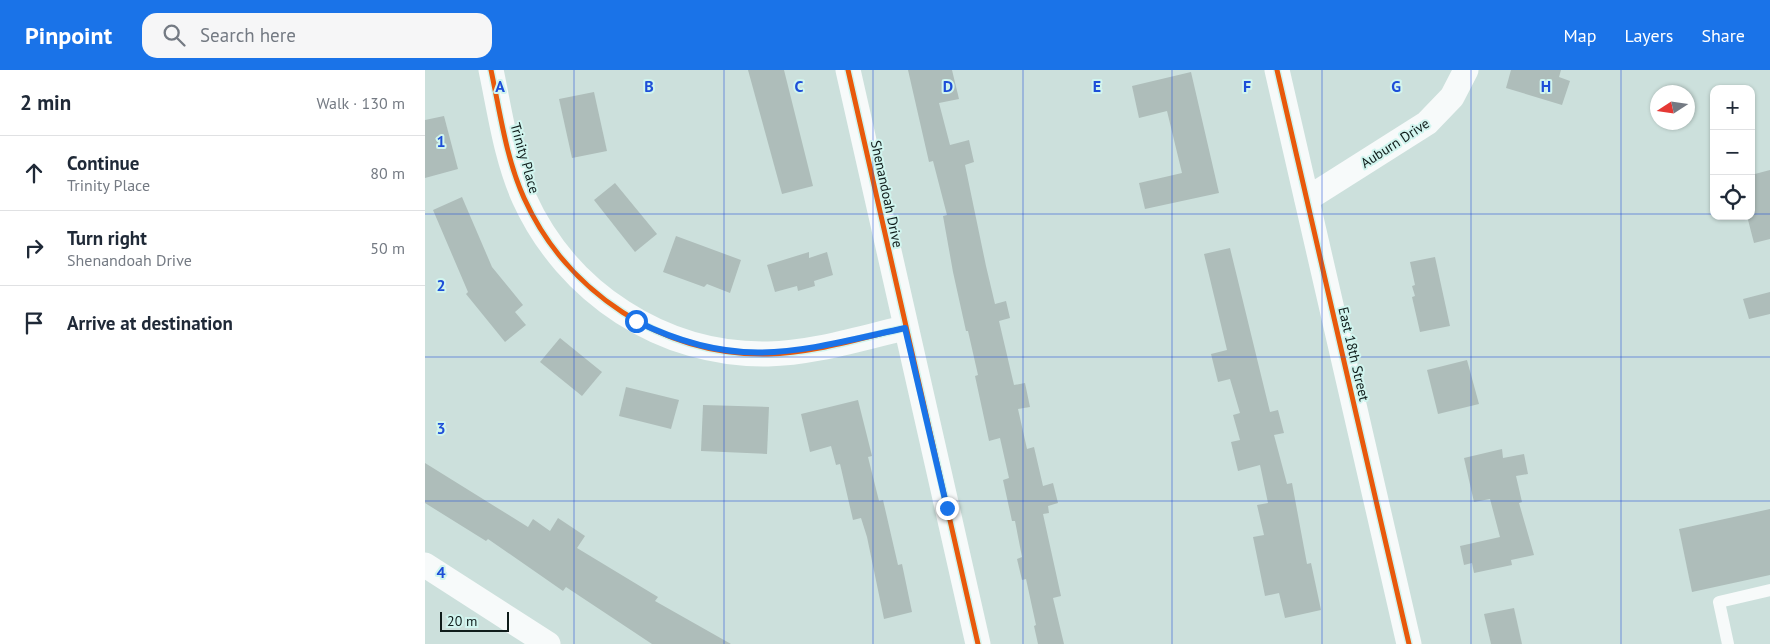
<!DOCTYPE html>
<html lang="en">
<head>
<meta charset="utf-8">
<style>
	body { margin:0; font-family:"PT Sans",sans-serif; background:#f6f6f7; color:#1f2937 }
	.controls { position:absolute; right:15px; top:15px; display:grid; overflow:hidden; border-radius:10px; box-shadow:0 1px 4px #0004 }
	.controls button { width:45px; height:45px; display:grid; place-items:center; padding:0; border:0; border-bottom:1px solid #e0e1e3; background:#fff; color:#1f2937; font:25px sans-serif }
	.compass { position:absolute; left:1225px; top:15px; width:45px; height:45px; border-radius:50%; background:#fff; box-shadow:0 1px 4px #0004; rotate:258deg }
	.scale { position:absolute; left:15px; bottom:12px; width:69px; box-sizing:border-box; padding-left:5px; border:2px solid #0f1c1a; border-top:0; font-size:14px; line-height:18px; white-space:nowrap; color:#0f1c1a; -webkit-text-stroke:4px #d1f5ef; paint-order:stroke }
	.stop { position:absolute; width:15px; height:15px; margin:-11px; border:4px solid #1a73e8; border-radius:50%; background:#fff }
	.stop.end { background:#1a73e8; border-color:#fff; box-shadow:0 1px 5px #0008 }
	.list { margin:0; padding:0; list-style:none }
	h2 { display:flex; justify-content:space-between; align-items:center; height:65px; margin:0; padding:0 20px; font-size:21px }
	h2 small { font-size:16px; font-weight:400; color:#747a83 }
	.list li { display:grid; grid-template-columns:32px 1fr auto; gap:15px; align-items:center; box-sizing:border-box; height:75px; padding:0 20px; border-top:1px solid #e0e1e3 }
	.list b { display:block; font-size:19px; white-space:nowrap }
	.list p { margin:0; font-size:16px; white-space:nowrap; color:#747a83 }
	.list em { font-size:16px; font-style:normal; color:#747a83 }
	.icon { flex:none; width:28px; height:28px; fill:none; stroke:currentColor; stroke-width:2; stroke-linecap:round; stroke-linejoin:round }
	.map { position:relative; flex:none; width:1345px; height:574px; overflow:hidden }
	header { display:flex; align-items:center; gap:30px; box-sizing:border-box; height:70px; padding:0 25px; background:#1a73e8; color:#fff }
	header strong { font-size:24px }
	nav { display:flex; gap:28px; margin-inline-start:auto; font-size:18px }
	.search { width:350px; height:45px; background:#f6f6f7; display:flex; align-items:center; gap:12px; box-sizing:border-box; padding:0 18px; border-radius:15px; color:#747a83; font-size:19px }
	main { display:flex }
	aside { flex:1; background:#fff }
	.map>svg:first-child { display:block }
	.building { fill:#aebdba }
	.lines { fill:none; stroke-linecap:round; stroke-linejoin:round }
	.lane { stroke:#f7fafa; stroke-width:12 }
	.street { stroke:#f7fafa; stroke-width:25 }
	.cycleway-casing { stroke:#d1f5ef; stroke-width:8 }
	.cycleway { stroke:#e8590c; stroke-width:5 }
	.route { stroke:#1a73e8; stroke-width:6 }
	.grid { fill:none; stroke:#1d4ed8; stroke-width:1; stroke-opacity:0.55 }
	.labels { text-anchor:middle; stroke-width:4; stroke-linejoin:round; paint-order:stroke }
	.street-label { font-size:14px; fill:#0f1c1a; stroke:#d1f5ef }
	.grid-label { font-size:16px; text-anchor:middle; font-weight:bold; fill:#1d4ed8; stroke:#d1f5ef; stroke-width:4; stroke-linejoin:round; paint-order:stroke }
</style>
</head>
<body>
<header>
<strong>Pinpoint</strong>
<div class="search"><svg class="icon" aria-label="search" viewBox="0 0 24 24"><circle cx="10" cy="10" r="6"/><path d="M15 15l6 6"/></svg>Search here</div>
<nav><a>Map</a><a>Layers</a><a>Share</a></nav>
</header>
<main>
<aside>
<h2>2 min<small>Walk · 130 m</small></h2>
<ul class="list">
<li><svg class="icon" aria-label="ahead" viewBox="0 0 24 24"><path d="M12 20V5M6 11l6-6 6 6"/></svg><div><b>Continue</b><p>Trinity Place</p></div><em>80 m</em></li>
<li><svg class="icon" aria-label="right" viewBox="0 0 24 24"><path d="M7 20v-9h11M14 6l5 5-5 5"/></svg><div><b>Turn right</b><p>Shenandoah Drive</p></div><em>50 m</em></li>
<li><svg class="icon" aria-label="arrive" viewBox="0 0 24 24"><path d="M6 21V4h12l-3 4 3 4H6"/></svg><div><b>Arrive at destination</b></div></li>
</ul>
</aside>
<div class="map">
<svg width="1345" height="574" viewBox="0 0 1345 574">
	<rect width="100%" height="100%" fill="#cce0dc"/>
	<g class="building">
		<path d="M323,0H359L388,116L357,124Z"/>
		<path d="M483,0H527L534,29L514,33L525,75L544,70L549,92L540,95L561,196L570,234L581,231L585,248L574,251L589,315L600,313L605,337L593,339L602,379L609,377L618,416L628,413L633,433L623,436L624,443L618,444L636,526L628,528L639,574H613L609,556L611,555L601,509L597,510L592,489L597,487L590,451H587L578,410L584,408L575,368L564,371L550,306L553,305L543,261H541L528,202L518,146L522,145L508,91L504,92Z"/>
		<path d="M1086,0H1136L1134,7L1145,11L1137,35L1081,18Z"/>
		<path d="M766,2L794,123L720,139L714,113L757,103L742,41L714,48L707,16Z"/>
		<path d="M169,22L182,81L147,88L134,29Z"/>
		<path d="M19,46L33,99L0,108V50Z"/>
		<path d="M1345,100V169L1329,173L1322,146H1326V105Z"/>
		<path d="M190,113L232,164L210,182L169,130Z"/>
		<path d="M37,127L67,197L98,235L90,242L101,255L80,272L41,224L43,222L8,140Z"/>
		<path d="M251,166L316,190L305,223L282,214L279,217L238,202Z"/>
		<path d="M805,178L845,342L853,340L859,363L849,365L862,414L867,413L882,494L886,493L896,540L860,548L854,523L840,526L828,467L839,465L832,435L843,433L835,395L813,401L806,372L815,370L808,345L815,343L805,309L793,312L786,284L802,280L779,184Z"/>
		<path d="M384,182V188L402,182L408,205L389,211L390,216L373,221L372,216L350,222L342,195Z"/>
		<path d="M1010,187L1025,256L995,262L987,227L990,226L987,216L990,215L985,192Z"/>
		<path d="M1345,222V244L1324,249L1318,229Z"/>
		<path d="M135,268L177,302L157,326L115,292Z"/>
		<path d="M1042,290L1054,334L1013,344L1002,300Z"/>
		<path d="M201,317L254,330L246,359L194,346Z"/>
		<path d="M433,330L447,386L443,387L454,431L458,430L473,495L477,494L487,542L459,549L442,467L436,448L428,450L415,394L411,395L406,376L385,382L376,344Z"/>
		<path d="M278,335L344,337L342,384L276,381Z"/>
		<path d="M1077,379L1078,388L1099,384L1103,404L1091,406L1097,432L1094,433L1109,485L1086,490L1087,495L1049,503L1047,493L1039,495L1035,476L1075,467L1065,429L1049,432L1039,388Z"/>
		<path d="M0,393L103,457L108,449L125,461L133,448L160,466L152,478L233,527L230,531L306,574H227L141,517L138,521L63,469L61,471L0,433Z"/>
		<path d="M1345,439V505L1267,522L1254,459Z"/>
		<path d="M1089,538L1097,574H1066L1059,544Z"/>
	</g>
	<g class="lines">
		<path class="lane" d="M1303,574L1294,532L1345,520"/>
		<g class="street">
			<path d="M66,0C75,42 81,88 99,128C142,223 238,286 343,284C389,283 435,268 480,258"/>
			<path d="M423,0L553,574"/>
			<path d="M852,0L984,574"/>
			<path d="M882,129L1002,53L1027,27L1041,0"/>
			<path d="M0,495L123,574"/>
		</g>
		<g class="cycleway-casing">
			<g id="cycleway">
				<path d="M66,0C75,42 81,88 99,128C142,223 238,286 343,284C389,283 435,268 480,258"/>
				<path d="M423,0L553,574"/>
				<path d="M852,0L984,574"/>
			</g>
		</g>
		<use href="#cycleway" class="cycleway"/>
	</g>
	<g class="lines">
		<path class="route" d="M211,251C314,302 374,281 480,258L522,438"/>
	</g>
	<path class="grid" d="M149,0V574M299,0V574M448,0V574M598,0V574M747,0V574M897,0V574M1046,0V574M1196,0V574M0,144H1289M1326,144H1345M0,287H1345M0,431H1345"/>
	<g class="labels">
		<g class="street-label">
			<text transform="translate(970 73) rotate(-33)" y="5">Auburn Drive</text>
			<text transform="translate(100 88) rotate(74)" y="5">Trinity Place</text>
			<text transform="translate(462 124) rotate(78)" y="5">Shenandoah Drive</text>
			<text transform="translate(929 284) rotate(77)" y="5">East 18th Street</text>
		</g>
	</g>
	<g class="grid-label">
		<text x="75" y="22">A</text>
		<text x="224" y="22">B</text>
		<text x="374" y="22">C</text>
		<text x="523" y="22">D</text>
		<text x="672" y="22">E</text>
		<text x="822" y="22">F</text>
		<text x="971" y="22">G</text>
		<text x="1121" y="22">H</text>
		<text x="16" y="77">1</text>
		<text x="16" y="221">2</text>
		<text x="16" y="364">3</text>
		<text x="16" y="508">4</text>
	</g>
</svg>
<div class="controls">
<button>+</button>
<button>−</button>
<button><svg class="icon" aria-label="locate" viewBox="0 0 24 24"><circle cx="12" cy="12" r="6"/><path d="M12 2v4M12 18v4M2 12h4M18 12h4"/></svg></button>
</div>
<svg class="compass" viewBox="-18 -18 36 36"><path d="M0-13l5 13h-10z" fill="#e53935"/><path d="M0 13l5-13h-10z" fill="#747a83"/></svg>
<div class="scale">20 m</div>
<div class="stop" style="left:211px;top:251px"></div>
<div class="stop end" style="left:522px;top:438px"></div>
</div>
</main>
</body>
</html>
